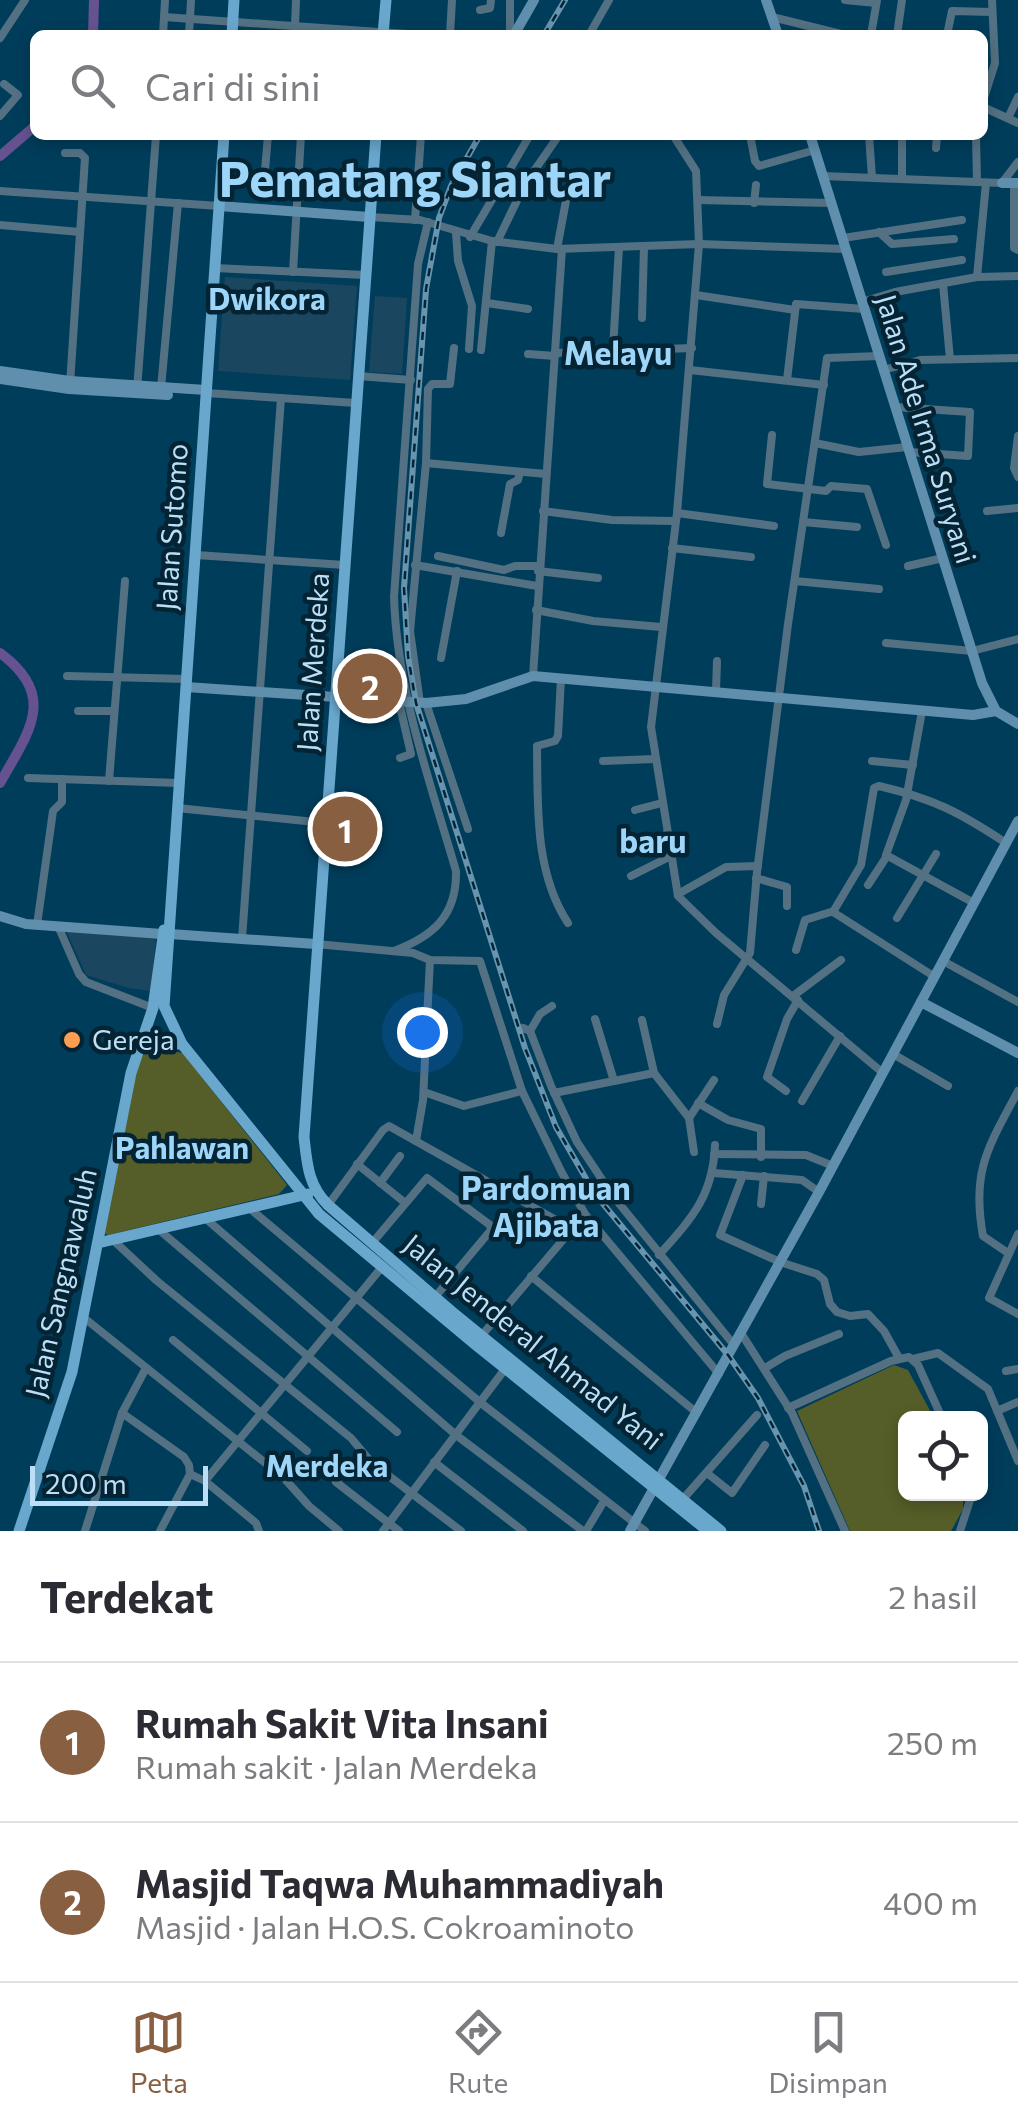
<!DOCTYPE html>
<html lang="id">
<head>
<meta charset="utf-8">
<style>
	body { margin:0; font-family:Commissioner,sans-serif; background:#f2f2f3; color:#2b2b33 }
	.controls { position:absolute; right:30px; bottom:30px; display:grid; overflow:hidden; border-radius:15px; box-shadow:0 5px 15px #0003 }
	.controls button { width:90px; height:90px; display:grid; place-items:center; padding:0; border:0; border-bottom:2px solid #e1e1e2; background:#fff; color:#2b2b33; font:50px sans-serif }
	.scale { position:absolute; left:30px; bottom:25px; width:178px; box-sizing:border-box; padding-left:10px; border:5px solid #bddff6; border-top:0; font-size:28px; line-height:35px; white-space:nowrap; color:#bddff6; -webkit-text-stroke:8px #042333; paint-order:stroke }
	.you { position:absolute; left:422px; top:1032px; width:35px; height:35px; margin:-25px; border:8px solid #fff; border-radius:50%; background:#1a73e8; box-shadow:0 0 0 15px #1a73e833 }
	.badge { display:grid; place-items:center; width:65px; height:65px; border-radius:50%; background:#895f41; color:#fff; font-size:32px; font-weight:700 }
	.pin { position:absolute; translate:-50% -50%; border:5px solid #fff; box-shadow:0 2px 10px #0006 }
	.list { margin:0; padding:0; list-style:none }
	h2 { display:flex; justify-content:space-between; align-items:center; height:130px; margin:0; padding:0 40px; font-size:42px }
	h2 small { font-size:32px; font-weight:400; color:#7c7c81 }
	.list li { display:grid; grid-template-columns:65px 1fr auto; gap:30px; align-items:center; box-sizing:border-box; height:160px; padding:0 40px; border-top:2px solid #e1e1e2 }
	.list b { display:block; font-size:38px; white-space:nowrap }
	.list p { margin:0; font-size:32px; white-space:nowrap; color:#7c7c81 }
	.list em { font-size:32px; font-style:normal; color:#7c7c81 }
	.icon { flex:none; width:55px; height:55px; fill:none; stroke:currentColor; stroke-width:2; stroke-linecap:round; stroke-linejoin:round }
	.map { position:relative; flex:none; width:1018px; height:1531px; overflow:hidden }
	.search { position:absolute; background:#fff; box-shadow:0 5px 15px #0003; left:30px; right:30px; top:30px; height:110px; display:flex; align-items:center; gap:25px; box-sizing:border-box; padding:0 35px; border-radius:15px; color:#7c7c81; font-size:38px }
	.sheet { height:450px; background:#fff }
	nav { display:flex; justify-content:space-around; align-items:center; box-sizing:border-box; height:140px; border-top:2px solid #e1e1e2; background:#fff; font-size:28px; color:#7c7c81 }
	nav a { display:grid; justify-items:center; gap:5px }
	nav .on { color:#895f41 }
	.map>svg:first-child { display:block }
	.built { fill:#1b465f }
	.green { fill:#555e28 }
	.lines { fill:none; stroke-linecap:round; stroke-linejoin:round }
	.river { stroke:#665291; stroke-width:10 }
	.street { stroke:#537183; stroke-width:8 }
	.secondary { stroke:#608fad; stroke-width:10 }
	.primary { stroke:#69a7cd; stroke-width:11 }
	.rail-casing { stroke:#6795b0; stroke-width:6 }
	.rail { stroke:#042333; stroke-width:2.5; stroke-dasharray:8; stroke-linecap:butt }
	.poi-dot { fill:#fc9e52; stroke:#042333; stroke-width:4 }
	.labels { text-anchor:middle; stroke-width:9; stroke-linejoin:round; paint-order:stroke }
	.street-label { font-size:28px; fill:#bddff6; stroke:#042333 }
	.poi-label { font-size:28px; fill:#bddff6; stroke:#042333; text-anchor:start }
	.neighbourhood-label { font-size:30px; font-weight:bold; fill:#9ed6fa; stroke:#042333 }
	.quarter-label { font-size:32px; font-weight:bold; fill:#9ed6fa; stroke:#042333 }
	.town-label { font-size:48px; font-weight:bold; fill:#9ed6fa; stroke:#042333 }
</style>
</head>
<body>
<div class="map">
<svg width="1018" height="1531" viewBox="0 0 1018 1531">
	<rect width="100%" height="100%" fill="#003d5b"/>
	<g class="built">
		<path d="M225,277L357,286L350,380L218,371Z"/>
		<path d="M375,296L407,298L402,374L369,372Z"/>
		<path d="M65,928L156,937L151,991L129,988L86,975Z"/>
	</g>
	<g class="green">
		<path d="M157,1049L183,1053L287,1185L279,1194L108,1235L104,1233L137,1067L142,1055Z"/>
		<path d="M894,1365L908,1370L934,1418H906V1494H963V1509L951,1531H850L797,1411Z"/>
	</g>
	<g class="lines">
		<g class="river">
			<path d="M93,35L94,0"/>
			<path d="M0,156L35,126"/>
			<path d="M0,653C59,696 28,733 0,783"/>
		</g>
		<g class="street">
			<path d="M845,0L876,3"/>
			<path d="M480,10L490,8L491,0"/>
			<path d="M164,17L422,35"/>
			<path d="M772,17L845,35"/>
			<path d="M295,26L296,0"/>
			<path d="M163,35L165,0"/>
			<path d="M189,35L191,0"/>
			<path d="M450,35L452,0"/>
			<path d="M510,35V0"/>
			<path d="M589,35L609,0"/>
			<path d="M871,35L877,0"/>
			<path d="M897,35L902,0"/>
			<path d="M947,35L952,11L992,12"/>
			<path d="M0,38L25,0"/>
			<path d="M983,101L995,63L992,0"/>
			<path d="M983,107L1018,123"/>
			<path d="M0,116L18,95L4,84"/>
			<path d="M1008,118L1018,97"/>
			<path d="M673,135L696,171L699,244L677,513L651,727L678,896L716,933L883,1073"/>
			<path d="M750,135L755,161L759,166L815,150"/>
			<path d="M869,135L872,177"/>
			<path d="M976,135L977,182"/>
			<path d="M936,148L937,135"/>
			<path d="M65,153H80L85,158L70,384"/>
			<path d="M823,176L1002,183L1018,162"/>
			<path d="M902,179V135"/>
			<path d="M264,182L268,135"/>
			<path d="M1014,183V248L1018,250"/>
			<path d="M0,191L219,206"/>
			<path d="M698,200L832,203"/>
			<path d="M754,203L756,185"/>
			<path d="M370,217L420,220L492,241L557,249L699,244L846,249"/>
			<path d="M415,220L421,135"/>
			<path d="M0,225L80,232"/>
			<path d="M879,232L892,244L954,239"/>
			<path d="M456,233L458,261L472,306L469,349"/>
			<path d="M470,237L530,135"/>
			<path d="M843,238L962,220"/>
			<path d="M497,242L525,184L559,135"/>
			<path d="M557,249L567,195"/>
			<path d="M215,268L365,275"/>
			<path d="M293,272L301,135"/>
			<path d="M886,272L962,260"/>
			<path d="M978,277L1018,276"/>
			<path d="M943,284L950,359"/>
			<path d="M696,295L795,310"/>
			<path d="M862,302L895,292L977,277L986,183"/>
			<path d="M487,303L528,309"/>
			<path d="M642,318L644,246"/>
			<path d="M613,349L619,247"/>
			<path d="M481,350L492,241"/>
			<path d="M555,353L692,348"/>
			<path d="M528,354L555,356"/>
			<path d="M690,370L824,385"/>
			<path d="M883,370L920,360L1018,358"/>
			<path d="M358,376L411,380"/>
			<path d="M787,380L796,304L864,309"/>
			<path d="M161,388L178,203"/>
			<path d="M137,390L156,135"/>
			<path d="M206,393L356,403"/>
			<path d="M895,407L970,412L968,456L909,452"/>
			<path d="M772,435L767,484L826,491L831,486L867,489L886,545"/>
			<path d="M1018,436L1014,468L1018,477"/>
			<path d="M815,443L859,452L907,447"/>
			<path d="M426,463L546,474"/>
			<path d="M543,511L612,520L675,521"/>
			<path d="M987,511L1018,508"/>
			<path d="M677,513L774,526"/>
			<path d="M803,522L857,527"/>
			<path d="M501,533L510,484L518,480L520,472"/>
			<path d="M672,548L751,557"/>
			<path d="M196,555L345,565"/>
			<path d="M438,556L504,570L515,566H538"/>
			<path d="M415,565L537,586"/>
			<path d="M908,566L943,558"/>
			<path d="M538,571L598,578"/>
			<path d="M795,581L879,589"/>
			<path d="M536,610L593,621L661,627"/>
			<path d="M886,643L972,651L1018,639"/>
			<path d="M441,658L457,571"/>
			<path d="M67,676L187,679"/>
			<path d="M533,676L562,249"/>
			<path d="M561,678L558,736L555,741L537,746C538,806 534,871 568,923"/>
			<path d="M716,690L717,661"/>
			<path d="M399,702L411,754L400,758"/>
			<path d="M420,703L410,631L426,463L428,389L432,384H450L454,348"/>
			<path d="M426,703L468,829"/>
			<path d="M78,711H114"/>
			<path d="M922,711L906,800L886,855L974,903"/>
			<path d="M603,761L654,759"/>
			<path d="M872,761L913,765"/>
			<path d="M28,778L179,783"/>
			<path d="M109,781L125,581"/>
			<path d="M177,808L325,823"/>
			<path d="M635,810L662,803"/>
			<path d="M638,849L667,834"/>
			<path d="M631,876L671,856"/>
			<path d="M756,878L787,887V906"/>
			<path d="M868,885L887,856"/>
			<path d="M678,894L726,867L758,866"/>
			<path d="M897,918L936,854"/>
			<path d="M37,925L53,811L62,802V779"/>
			<path d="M58,926L79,974L86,982L153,1008"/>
			<path d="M242,939L281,398"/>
			<path d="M316,944L413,953L430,960L480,961L522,1091L562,1173L585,1214L719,1374"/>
			<path d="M796,950L805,920L834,911"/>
			<path d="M394,951C434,936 457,915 456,871C430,781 397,692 394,597L418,264L428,222"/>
			<path d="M943,961L1018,1002"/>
			<path d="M935,977L833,912L861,865L874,788L879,786C934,799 959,812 1006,843"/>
			<path d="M793,996L841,960"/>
			<path d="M595,1019L614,1081"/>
			<path d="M642,1020L654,1073L689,1118L694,1152"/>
			<path d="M717,1024L724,995L750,953L757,872L788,624L827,358L879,356"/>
			<path d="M523,1028L530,1031L551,1086L577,1142L613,1196L734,1345"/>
			<path d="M530,1031L540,1014L552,1006"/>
			<path d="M893,1054L948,1086"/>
			<path d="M786,1091L767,1077L787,1019L798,1000"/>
			<path d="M424,1092L464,1106L522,1091"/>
			<path d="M554,1093L654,1073"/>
			<path d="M802,1101L840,1036"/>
			<path d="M698,1103L728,1120L761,1129V1157"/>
			<path d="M689,1118L714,1080"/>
			<path d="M416,1141L423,1100L430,960"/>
			<path d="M714,1154L806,1155L833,1166"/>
			<path d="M357,1164L404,1202"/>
			<path d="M714,1173L802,1180L819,1192"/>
			<path d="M743,1175L720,1235L780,1262L817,1274L824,1280L830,1304L837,1312L850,1316L868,1314L884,1331L899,1358"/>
			<path d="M380,1183L400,1156"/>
			<path d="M761,1204L764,1176"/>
			<path d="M328,1205L383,1130L389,1126L572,1229"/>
			<path d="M248,1207L481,1403L645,1531"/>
			<path d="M205,1218L456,1435L583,1531"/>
			<path d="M158,1229L397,1432"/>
			<path d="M1018,1234L989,1298L1018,1314"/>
			<path d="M113,1240L157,1281L351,1438L372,1463L461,1531"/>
			<path d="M373,1242L427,1178L490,1225L491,1230L435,1297"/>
			<path d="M1008,1253L983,1236C971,1170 989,1146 1018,1091"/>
			<path d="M659,1255C692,1218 713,1196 715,1145"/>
			<path d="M531,1276L697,1413"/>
			<path d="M83,1317L284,1478L309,1506L339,1531"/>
			<path d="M741,1333L792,1413L845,1531"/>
			<path d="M482,1335L585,1214"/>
			<path d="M173,1340L307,1451"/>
			<path d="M913,1359L938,1353L988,1389L1018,1461"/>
			<path d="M765,1368L785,1356L839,1334"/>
			<path d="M1006,1371L1018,1369"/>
			<path d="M788,1408L891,1361L909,1357L918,1365L942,1418"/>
			<path d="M997,1411L1018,1402"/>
			<path d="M122,1413L184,1457L189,1465L190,1474"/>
			<path d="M434,1462L523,1531"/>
			<path d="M707,1473L732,1493L765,1445"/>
			<path d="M205,1481L382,1267"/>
			<path d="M336,1482L399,1531"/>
			<path d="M683,1499L757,1415"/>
			<path d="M85,1531L122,1413L146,1368"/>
			<path d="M160,1531L190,1474L205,1481L256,1523L259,1531"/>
			<path d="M383,1531L505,1369"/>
			<path d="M586,1531L604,1501"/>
			<path d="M960,1531L972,1494"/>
		</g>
		<g class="secondary">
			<path d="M766,0L778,35"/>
			<path d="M514,35L534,0"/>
			<path d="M423,135H445"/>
			<path d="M810,135L982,683L996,711L1018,724"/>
			<path d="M1002,183H1018"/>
			<path d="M219,206L369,217"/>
			<path d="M0,371L70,381L206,390"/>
			<path d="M0,379L69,389L168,395"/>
			<path d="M186,687L426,703L466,699L533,676L973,715L996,711"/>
			<path d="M0,916L26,924L162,934"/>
			<path d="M170,934L316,944"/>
			<path d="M921,1002L1018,1053"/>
			<path d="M630,1531L819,1192L1018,821"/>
		</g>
		<g class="primary">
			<path d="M232,35L234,0"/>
			<path d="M383,35L386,0"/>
			<path d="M224,135L164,1006L182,1044L319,1214L476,1345L708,1531"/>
			<path d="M376,135L304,1137C307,1164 308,1185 328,1205L451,1311L721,1531"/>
			<path d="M140,1043L182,1044"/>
			<path d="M98,1243L308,1194"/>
			<path d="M19,1531L72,1372L131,1073L153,1008L164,930"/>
		</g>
		<g class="rail-casing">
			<g id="rail">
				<path d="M544,35L565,0"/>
				<path d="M480,135L451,186L439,218L426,289L404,588L408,656L416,703L525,1048L556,1127L595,1194L728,1355L758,1398L804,1486L819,1531"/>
			</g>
		</g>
		<use href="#rail" class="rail"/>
	</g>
	<circle class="poi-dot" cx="72" cy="1040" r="10"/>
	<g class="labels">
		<g class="street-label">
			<text transform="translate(926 429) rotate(73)" y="10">Jalan Ade Irma Suryani</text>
			<text transform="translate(172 527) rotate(-86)" y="10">Jalan Sutomo</text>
			<text transform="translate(313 662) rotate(-86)" y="10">Jalan Merdeka</text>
			<text transform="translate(61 1283) rotate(-77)" y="10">Jalan Sangnawaluh</text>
			<text transform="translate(533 1342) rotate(39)" y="10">Jalan Jenderal Ahmad Yani</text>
		</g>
		<g class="poi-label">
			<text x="92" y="1050">Gereja</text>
		</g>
		<g class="neighbourhood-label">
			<text x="267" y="310">Dwikora</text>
			<text x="182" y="1159">Pahlawan</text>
			<text x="327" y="1477">Merdeka</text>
		</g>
		<g class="quarter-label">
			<text x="618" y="365">Melayu</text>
			<text x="653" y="853">baru</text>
			<text x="546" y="1200">Pardomuan<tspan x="546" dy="37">Ajibata</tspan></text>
		</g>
		<g class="town-label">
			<text x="415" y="197">Pematang Siantar</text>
		</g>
	</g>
</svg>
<div class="controls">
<button><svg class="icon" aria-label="locate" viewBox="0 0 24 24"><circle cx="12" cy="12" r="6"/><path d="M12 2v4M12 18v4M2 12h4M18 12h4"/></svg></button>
</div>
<div class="scale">200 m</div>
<div class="you"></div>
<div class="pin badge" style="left:345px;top:829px">1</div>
<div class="pin badge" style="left:370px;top:686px">2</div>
<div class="search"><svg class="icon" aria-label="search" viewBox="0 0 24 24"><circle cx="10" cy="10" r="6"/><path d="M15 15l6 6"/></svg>Cari di sini</div>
</div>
<section class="sheet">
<h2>Terdekat<small>2 hasil</small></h2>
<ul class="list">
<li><span class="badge">1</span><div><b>Rumah Sakit Vita Insani</b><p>Rumah sakit · Jalan Merdeka</p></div><em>250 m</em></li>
<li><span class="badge">2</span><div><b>Masjid Taqwa Muhammadiyah</b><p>Masjid · Jalan H.O.S. Cokroaminoto</p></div><em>400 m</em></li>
</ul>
</section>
<nav>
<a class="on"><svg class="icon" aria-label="map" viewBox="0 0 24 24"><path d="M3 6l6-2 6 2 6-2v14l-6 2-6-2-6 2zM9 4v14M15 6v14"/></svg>Peta</a>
<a><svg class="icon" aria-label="directions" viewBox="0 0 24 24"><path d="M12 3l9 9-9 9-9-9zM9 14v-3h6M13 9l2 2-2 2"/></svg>Rute</a>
<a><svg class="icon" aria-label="saved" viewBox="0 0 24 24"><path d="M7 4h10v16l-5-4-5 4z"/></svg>Disimpan</a>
</nav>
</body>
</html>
